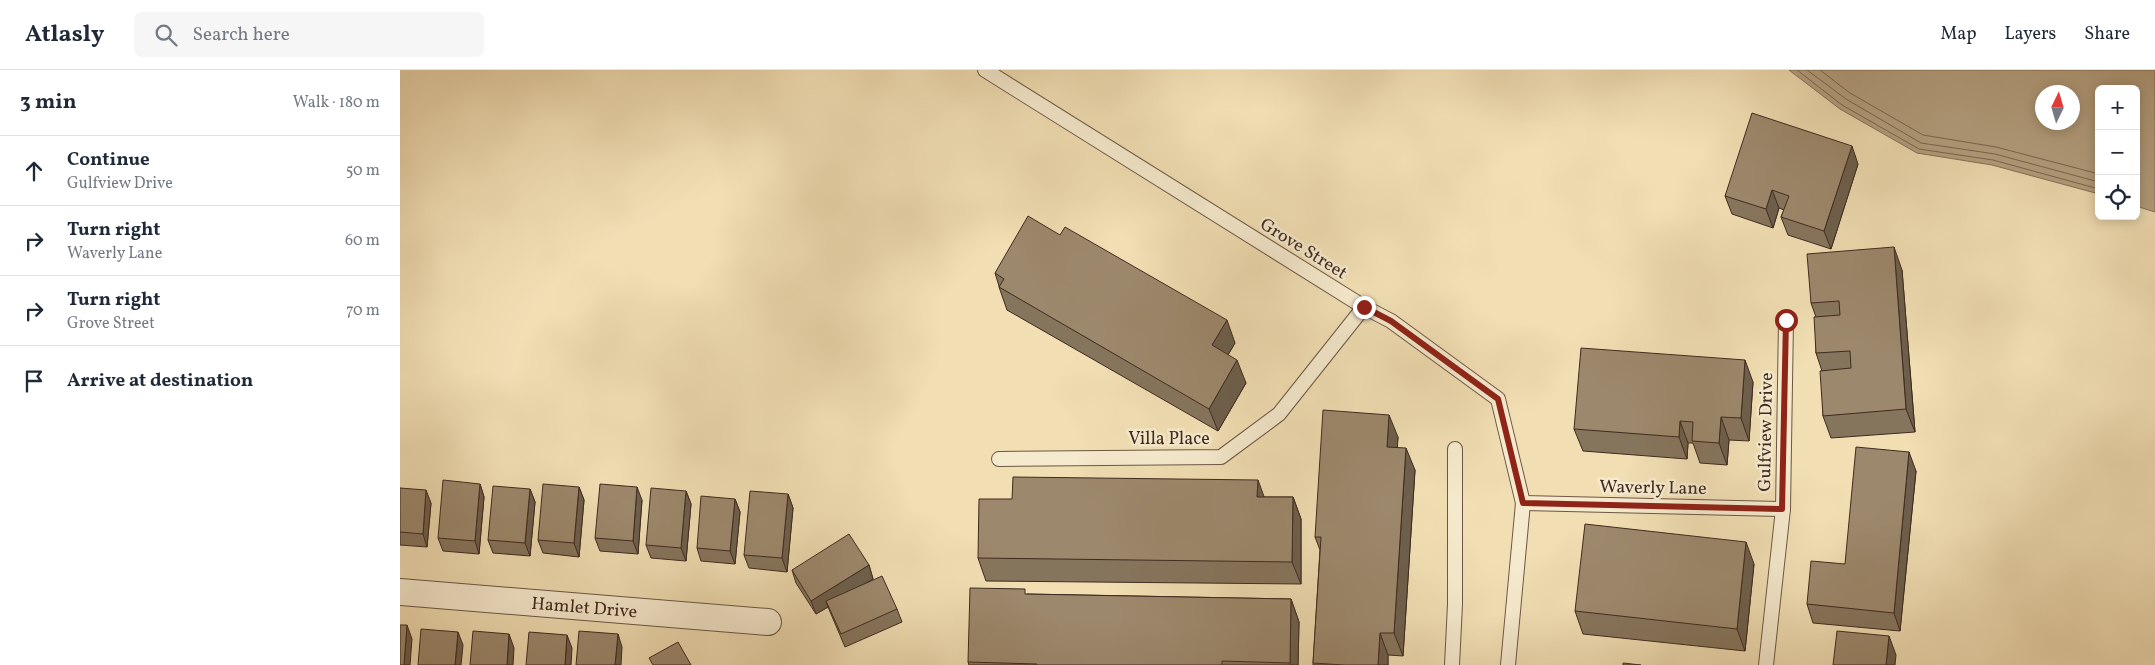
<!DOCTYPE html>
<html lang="en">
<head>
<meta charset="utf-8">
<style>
	body { margin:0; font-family:Vollkorn,serif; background:#f6f6f7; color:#1f2937 }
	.controls { position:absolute; right:15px; top:15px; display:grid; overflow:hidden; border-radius:8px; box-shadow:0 2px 12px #0003 }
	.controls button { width:45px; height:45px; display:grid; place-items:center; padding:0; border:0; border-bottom:1px solid #e0e1e3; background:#fff; color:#1f2937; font:25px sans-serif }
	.compass { position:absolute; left:1635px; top:15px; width:45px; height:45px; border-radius:50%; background:#fff; box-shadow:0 2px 12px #0003; rotate:5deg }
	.stop { position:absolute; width:15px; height:15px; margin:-11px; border:4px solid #8f2418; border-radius:50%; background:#fff }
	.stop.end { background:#8f2418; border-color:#fff; box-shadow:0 1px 5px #0008 }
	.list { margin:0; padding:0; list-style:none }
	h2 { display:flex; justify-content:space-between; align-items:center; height:65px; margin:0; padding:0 20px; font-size:21px }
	h2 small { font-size:16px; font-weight:400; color:#747a83 }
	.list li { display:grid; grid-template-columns:32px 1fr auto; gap:15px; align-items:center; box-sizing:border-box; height:70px; padding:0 20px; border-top:1px solid #e0e1e3 }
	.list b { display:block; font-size:19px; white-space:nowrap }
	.list p { margin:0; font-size:16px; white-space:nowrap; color:#747a83 }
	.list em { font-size:16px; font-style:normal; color:#747a83 }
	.icon { flex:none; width:28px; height:28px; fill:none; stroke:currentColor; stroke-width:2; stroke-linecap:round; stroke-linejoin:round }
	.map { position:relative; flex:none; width:1755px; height:595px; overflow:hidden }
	header { display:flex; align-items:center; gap:30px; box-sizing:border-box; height:70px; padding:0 25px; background:#fff; border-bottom:1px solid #e0e1e3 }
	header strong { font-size:24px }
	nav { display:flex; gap:28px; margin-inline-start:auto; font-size:18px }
	.search { width:350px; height:45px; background:#f6f6f7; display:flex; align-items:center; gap:12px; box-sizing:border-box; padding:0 18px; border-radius:8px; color:#747a83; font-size:19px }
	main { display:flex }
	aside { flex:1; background:#fff }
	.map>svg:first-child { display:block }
	.water { fill:#b5a181; stroke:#86715a; fill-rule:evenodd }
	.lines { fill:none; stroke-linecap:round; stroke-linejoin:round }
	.shore { stroke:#7a6650; stroke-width:1 }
	.service-casing { stroke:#6c5745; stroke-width:16 }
	.minor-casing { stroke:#6c5745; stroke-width:28 }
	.service { stroke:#f6eace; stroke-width:14 }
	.minor { stroke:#f6eace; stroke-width:26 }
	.wall { fill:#86755d; stroke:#402a20 }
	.shaded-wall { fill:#6d5f4c; stroke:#402a20 }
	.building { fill:#9c886c; stroke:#402a20 }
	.route { stroke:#8f2418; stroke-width:6 }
	.labels { text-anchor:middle; stroke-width:5; stroke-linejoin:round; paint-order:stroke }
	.street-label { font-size:18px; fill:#402a20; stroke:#f6eace }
</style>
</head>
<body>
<header>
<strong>Atlasly</strong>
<div class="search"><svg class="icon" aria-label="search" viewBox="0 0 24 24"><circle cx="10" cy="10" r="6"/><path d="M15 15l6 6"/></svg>Search here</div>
<nav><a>Map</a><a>Layers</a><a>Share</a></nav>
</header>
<main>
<aside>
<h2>3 min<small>Walk · 180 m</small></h2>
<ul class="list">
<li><svg class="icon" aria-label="ahead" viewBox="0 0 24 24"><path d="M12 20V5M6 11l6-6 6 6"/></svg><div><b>Continue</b><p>Gulfview Drive</p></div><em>50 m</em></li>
<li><svg class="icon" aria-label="right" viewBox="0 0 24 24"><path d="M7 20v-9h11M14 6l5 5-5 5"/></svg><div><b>Turn right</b><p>Waverly Lane</p></div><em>60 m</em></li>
<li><svg class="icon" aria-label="right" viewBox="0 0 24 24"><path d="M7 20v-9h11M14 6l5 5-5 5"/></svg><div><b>Turn right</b><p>Grove Street</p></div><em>70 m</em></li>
<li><svg class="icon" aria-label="arrive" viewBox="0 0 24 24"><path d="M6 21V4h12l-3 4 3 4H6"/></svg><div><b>Arrive at destination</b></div></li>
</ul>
</aside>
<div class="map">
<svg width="1755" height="595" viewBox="0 0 1755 595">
	<rect width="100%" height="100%" fill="#f1deb3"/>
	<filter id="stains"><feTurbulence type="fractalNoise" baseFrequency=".004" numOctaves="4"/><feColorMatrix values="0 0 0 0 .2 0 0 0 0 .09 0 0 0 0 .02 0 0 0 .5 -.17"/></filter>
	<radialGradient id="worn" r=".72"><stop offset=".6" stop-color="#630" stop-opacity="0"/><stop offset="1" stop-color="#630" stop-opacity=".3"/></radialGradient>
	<path class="water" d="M1389,0H1755V142L1736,136V19H1699V124L1592,95L1517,83L1440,39ZM1642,22H1672V52H1642Z"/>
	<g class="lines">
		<g class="shore">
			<path d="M1397,0L1442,35L1519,79L1593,90L1699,119"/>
			<path d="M1407,0L1446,29L1521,73L1595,84L1699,112"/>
			<path d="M1420,0L1450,23L1523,65L1596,77L1699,104"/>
		</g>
		<g class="service-casing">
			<g id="service">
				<path d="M585,0L964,237L991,251L1098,329L1123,433L1108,595"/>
				<path d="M599,389L821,387L879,344L964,237"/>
				<path d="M1123,433L1383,439"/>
				<path d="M1052,595L1055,534V379"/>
				<path d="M1366,595L1383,439L1386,250"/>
			</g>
		</g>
		<g class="minor-casing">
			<g id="minor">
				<path id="s1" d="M0,522L368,552"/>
			</g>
		</g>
		<use href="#service" class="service"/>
		<use href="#minor" class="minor"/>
	</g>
	<g class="wall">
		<path d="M1458,94L1431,179L1388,165L1381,147L1384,140L1379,138L1373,158L1332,144L1325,126Z"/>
		<path d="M660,165L835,273L828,285L846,313L818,361L607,240L599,217V216L595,203Z"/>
		<path d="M1502,200L1515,362L1431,368L1423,346L1422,301L1416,283V247L1411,233Z"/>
		<path d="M1353,312L1349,371L1329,370L1327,395L1300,393L1293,373H1288L1287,389L1183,381L1174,359Z"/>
		<path d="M998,367L997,377L1015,400L1003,586L988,585V595H913V593L920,480L915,467Z"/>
		<path d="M1516,401L1500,561L1413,553L1407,534L1445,494Z"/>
		<path d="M80,414L84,427L79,484L43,481L38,468Z"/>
		<path d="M179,417L184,430L179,487L143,483L138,470Z"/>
		<path d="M0,418L31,433L27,477L0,475Z"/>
		<path d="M130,419L135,432L130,486L93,483L88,470Z"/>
		<path d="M286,421L291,434L286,491L251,488L246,475Z"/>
		<path d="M388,424L393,438L387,502L349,498L344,485Z"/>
		<path d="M864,427H893L901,449V514L586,511L578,488L612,429Z"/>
		<path d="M335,429L340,442L335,494L301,491L297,478Z"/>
		<path d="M242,430L238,484L200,481L195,468Z"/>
		<path d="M1354,494L1345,581L1183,564L1175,541Z"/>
		<path d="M469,495L473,509L465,514L497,539L502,552L445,577L428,537L416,544L396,513L392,500Z"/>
		<path d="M627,524L891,529L899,552L898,595H569L568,592Z"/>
	</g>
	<g class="shaded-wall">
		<path d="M1452,76L1458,94L1431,179L1424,161Z"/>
		<path d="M1372,120L1379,138L1373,158L1366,139Z"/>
		<path d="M1494,177L1502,200L1515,362L1506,339Z"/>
		<path d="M827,250L835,273L820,298L812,275Z"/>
		<path d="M837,290L846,313L818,361L809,339Z"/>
		<path d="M1345,290L1353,312L1349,371L1341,348Z"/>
		<path d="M989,345L998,367L996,399L987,377Z"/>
		<path d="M1321,347L1329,370L1327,395L1319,373Z"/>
		<path d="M1280,351L1288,373L1287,389L1279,367Z"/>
		<path d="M1006,378L1015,400L1003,586L994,563Z"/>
		<path d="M1509,382L1516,401L1500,561L1494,543Z"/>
		<path d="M858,410L866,432L857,427Z"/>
		<path d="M80,414L84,427L79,484L75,471Z"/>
		<path d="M179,417L184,430L179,487L174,473Z"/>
		<path d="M237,417L242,430L238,484L233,471Z"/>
		<path d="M130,419L135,432L130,486L125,473Z"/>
		<path d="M26,420L31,433L27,477L23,464Z"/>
		<path d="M286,421L291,434L286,491L281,478Z"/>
		<path d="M388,424L393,438L387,502L382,488Z"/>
		<path d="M893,427L901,449V514L892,492Z"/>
		<path d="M335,429L340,442L335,494L330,481Z"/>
		<path d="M1346,472L1354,494L1345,581L1337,559Z"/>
		<path d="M469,495L473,509L428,537L426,531L428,537L416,544L411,531Z"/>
		<path d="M891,529L899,552L898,595H891L890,593Z"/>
		<path d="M7,555L12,569L10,595H4Z"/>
		<path d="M58,562L63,575L61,595H55Z"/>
		<path d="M980,563L988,585V595H978Z"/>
		<path d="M109,564L114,578L113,595H107Z"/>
		<path d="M218,564L222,577L221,595H215Z"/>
		<path d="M167,565L172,578L171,595H165Z"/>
		<path d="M1489,566L1496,585L1495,595H1486Z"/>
	</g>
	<g class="building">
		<path d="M1352,43L1452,76L1424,161L1381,147L1389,126L1372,120L1366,139L1325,126Z"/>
		<path d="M628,146L660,165L665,157L827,250L812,275L837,290L809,339L599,217L604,209L595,203Z"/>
		<path d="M1494,177L1506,339L1423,346L1420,301L1451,298L1450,281L1416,283L1414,247L1440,245L1439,231L1411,233L1407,184Z"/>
		<path d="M1181,278L1345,290L1341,348L1321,347L1319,373L1292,371L1293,352L1280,351L1279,367L1174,359Z"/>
		<path d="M923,340L989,345L987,377L1006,378L994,563H980L978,595H944L913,593L921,467H915Z"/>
		<path d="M1456,377L1509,382L1494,543L1407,534L1411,491L1445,494Z"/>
		<path d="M613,407L858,410L857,427H893L892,492L578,488L579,429H612Z"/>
		<path d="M43,410L80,414L75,471L38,468Z"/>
		<path d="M143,414L179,417L174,473L138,470Z"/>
		<path d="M200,414L237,417L233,471L195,468Z"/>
		<path d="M93,416L130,419L125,473L88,470Z"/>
		<path d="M0,418L26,420L23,464L0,462Z"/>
		<path d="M251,418L286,421L281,478L246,475Z"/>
		<path d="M350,421L388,424L382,488L344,485Z"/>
		<path d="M301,426L335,429L330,481L297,478Z"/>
		<path d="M1185,454L1346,472L1337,559L1175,541Z"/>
		<path d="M449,464L469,495L411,531L392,500Z"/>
		<path d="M482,506L497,539L441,564L426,531Z"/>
		<path d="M570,518L625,519V524L891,529L890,593L822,591V595H637V594L568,592Z"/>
		<path d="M0,555H7L4,595H0Z"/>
		<path d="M21,559L58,562L55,595H18Z"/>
		<path d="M73,561L109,564L107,595H70Z"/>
		<path d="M179,561L218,564L215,595H176Z"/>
		<path d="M1437,561L1489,566L1486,595H1433Z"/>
		<path d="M129,562L167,565L165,595H126Z"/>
		<path d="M278,572L291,595H253L249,588Z"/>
		<path d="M1223,593L1241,595H1223Z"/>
	</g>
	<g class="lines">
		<path class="route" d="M964,237L991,251L1098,329L1123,433L1382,439L1386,250"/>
	</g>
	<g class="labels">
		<g class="street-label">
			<text transform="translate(904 178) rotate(32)" y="6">Grove Street</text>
			<text transform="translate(1365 362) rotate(-89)" y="6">Gulfview Drive</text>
			<text x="769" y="374">Villa Place</text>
			<text transform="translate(1253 417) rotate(1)" y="6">Waverly Lane</text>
			<text dy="6" stroke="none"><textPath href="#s1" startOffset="185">Hamlet Drive</textPath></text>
		</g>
	</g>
	<rect width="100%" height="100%" filter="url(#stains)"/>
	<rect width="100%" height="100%" fill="url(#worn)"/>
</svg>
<div class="controls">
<button>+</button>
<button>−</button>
<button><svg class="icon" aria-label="locate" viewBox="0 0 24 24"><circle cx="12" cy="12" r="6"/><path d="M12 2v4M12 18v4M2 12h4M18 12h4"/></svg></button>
</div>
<svg class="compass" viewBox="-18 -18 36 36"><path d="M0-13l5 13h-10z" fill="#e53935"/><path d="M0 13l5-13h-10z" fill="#747a83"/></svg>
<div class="stop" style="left:1386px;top:250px"></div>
<div class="stop end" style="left:964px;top:237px"></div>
</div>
</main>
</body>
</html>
